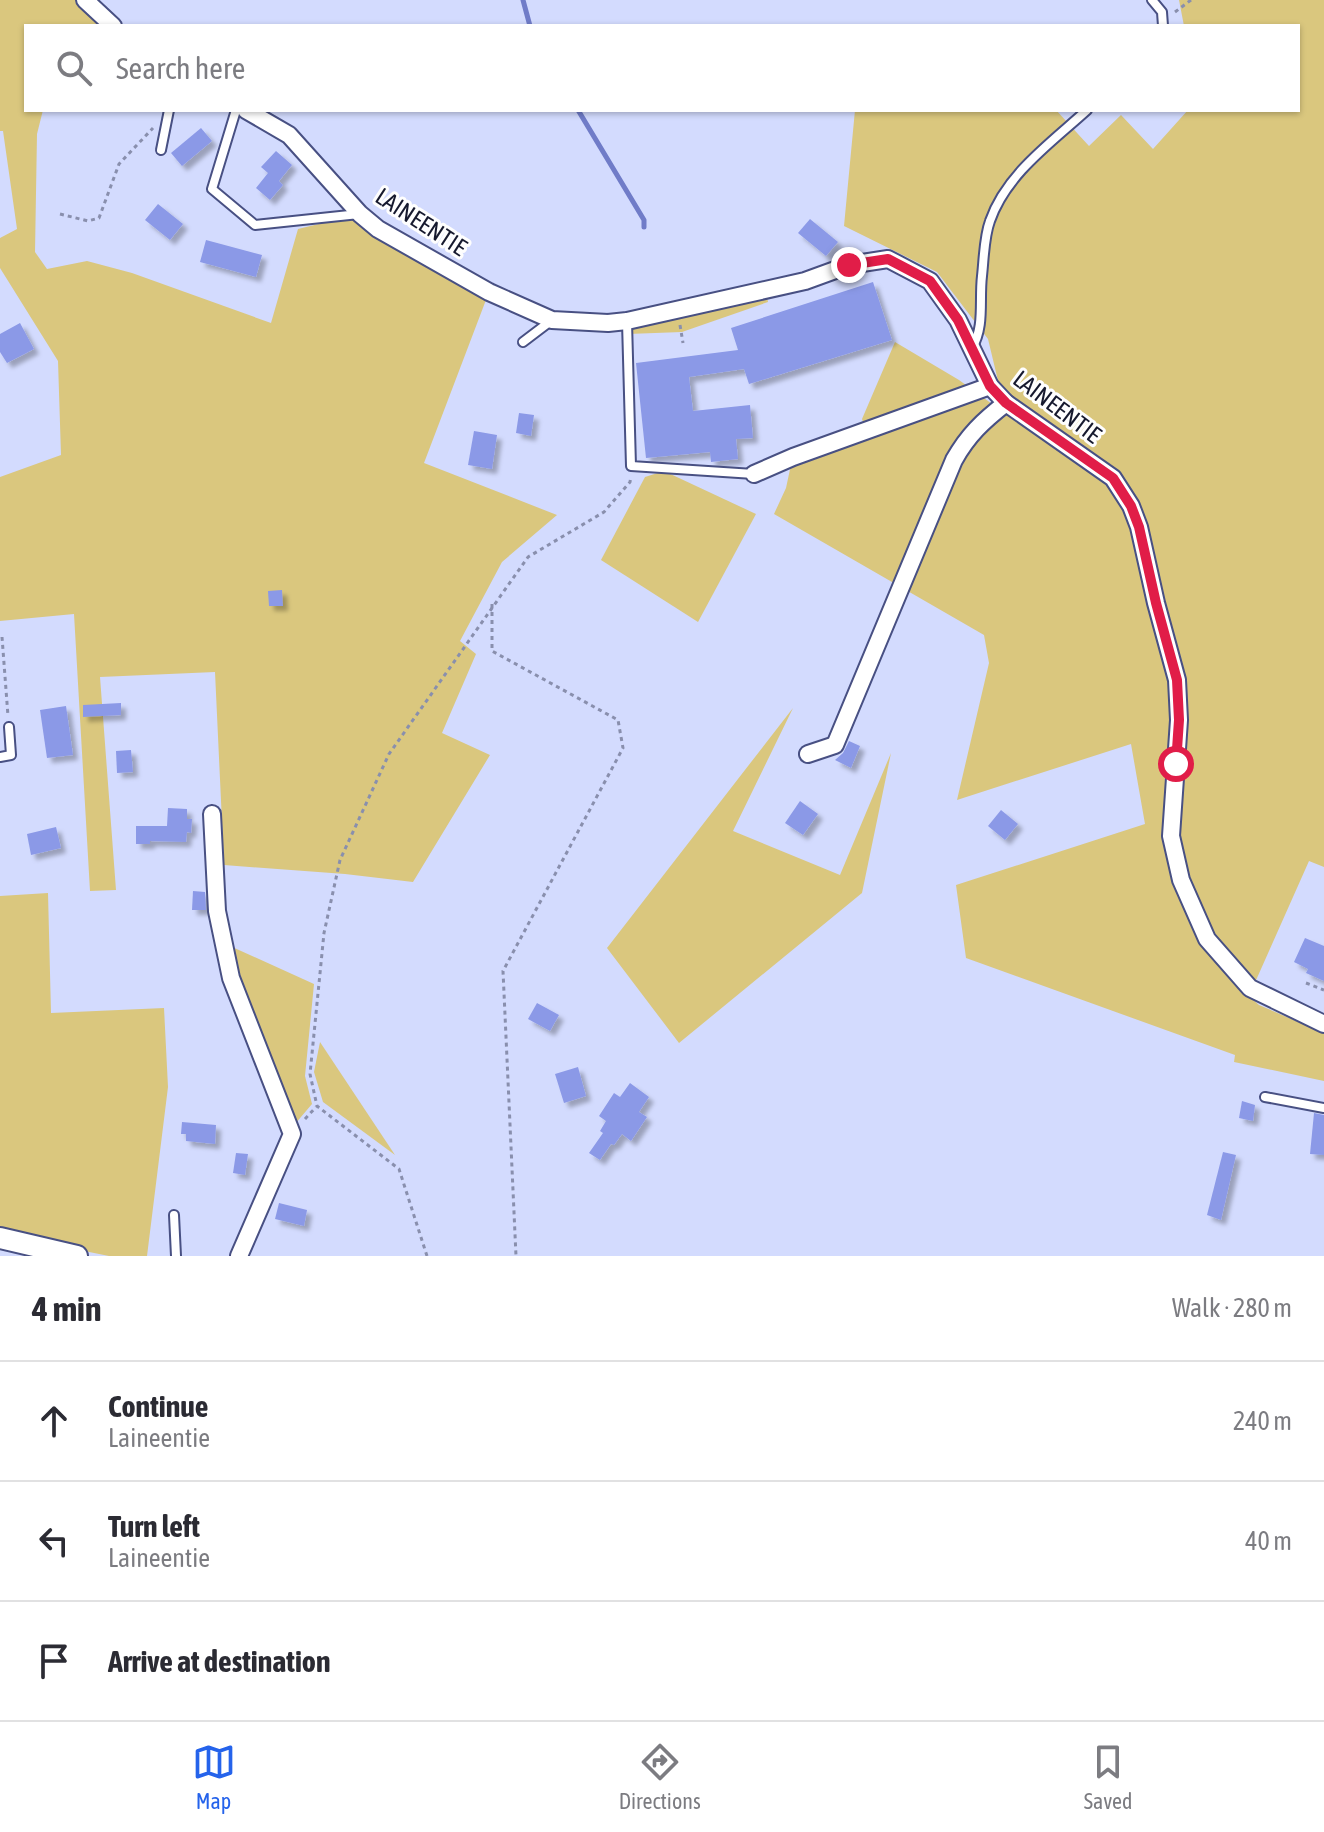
<!DOCTYPE html>
<html lang="en">
<head>
<meta charset="utf-8">
<style>
	body { margin:0; font-family:"Asap Condensed",sans-serif; background:#f2f2f3; color:#2b2b33 }
	.stop { position:absolute; width:24px; height:24px; margin:-18px; border:6px solid #e11d48; border-radius:50%; background:#fff }
	.stop.end { background:#e11d48; border-color:#fff; box-shadow:0 2px 8px #0008 }
	.list { margin:0; padding:0; list-style:none }
	h2 { display:flex; justify-content:space-between; align-items:center; height:104px; margin:0; padding:0 32px; font-size:34px }
	h2 small { font-size:26px; font-weight:400; color:#7c7c81 }
	.list li { display:grid; grid-template-columns:52px 1fr auto; gap:24px; align-items:center; box-sizing:border-box; height:120px; padding:0 32px; border-top:2px solid #e1e1e2 }
	.list b { display:block; font-size:30px; white-space:nowrap }
	.list p { margin:0; font-size:26px; white-space:nowrap; color:#7c7c81 }
	.list em { font-size:26px; font-style:normal; color:#7c7c81 }
	.icon { flex:none; width:44px; height:44px; fill:none; stroke:currentColor; stroke-width:2; stroke-linecap:round; stroke-linejoin:round }
	.map { position:relative; flex:none; width:1324px; height:1256px; overflow:hidden }
	.search { position:absolute; background:#fff; box-shadow:0 2px 6px #0004; left:24px; right:24px; top:24px; height:88px; display:flex; align-items:center; gap:20px; box-sizing:border-box; padding:0 28px; border-radius:0px; color:#7c7c81; font-size:30px }
	.sheet { height:464px; background:#fff }
	nav { display:flex; justify-content:space-around; align-items:center; box-sizing:border-box; height:112px; border-top:2px solid #e1e1e2; background:#fff; font-size:22px; color:#7c7c81 }
	nav a { display:grid; justify-items:center; gap:4px }
	nav .on { color:#2563eb }
	.map>svg:first-child { display:block }
	.green { fill:#dac77e }
	.lines { fill:none; stroke-linecap:round; stroke-linejoin:round }
	.stream { stroke:#707cc8; stroke-width:5 }
	.building { fill:#8b99e7; filter:url(#shadow) }
	.service-casing { stroke:#485083; stroke-width:12 }
	.minor-casing { stroke:#485083; stroke-width:20 }
	.tertiary-casing { stroke:#485083; stroke-width:24 }
	.path { stroke:#898fad; stroke-width:3; stroke-dasharray:4 4; stroke-linecap:butt }
	.service { stroke:#fff; stroke-width:8 }
	.minor { stroke:#fff; stroke-width:16 }
	.tertiary { stroke:#fff; stroke-width:20 }
	.route { stroke:#e11d48; stroke-width:10 }
	.labels { text-anchor:middle; stroke-width:6; stroke-linejoin:round; paint-order:stroke }
	.street-label { font-size:24px; fill:#16192e; stroke:#fefefe }
</style>
</head>
<body>
<div class="map">
<svg width="1324" height="1256" viewBox="0 0 1324 1256">
	<defs>
		<filter id="shadow"><feDropShadow dx="5" dy="5" stdDeviation="2" flood-color="#0004"/></filter>
	</defs>
	<rect width="100%" height="100%" fill="#d3dbfe"/>
	<g class="green">
		<path d="M0,0H85L105,21L91,26H26V110H43L37,134L35,252L47,269L87,261L132,273L271,323L298,229L360,214L489,292L424,463L557,515L502,562L460,641L476,654L442,733L490,755L413,882L345,874L224,865L215,672L100,677L116,890L90,891L74,614L0,621V477L61,455L58,361L0,268V238L17,229L3,131H0Z"/>
		<path d="M1179,0H1324V867L1309,861L1249,996L1259,1005L1324,1033V1081L1234,1062L1235,1055L966,958L956,885L1145,824L1131,744L957,800L989,663L984,635L774,514L786,488L792,460L868,437L862,419L895,342L959,380L1006,414L988,339L937,272L844,226L855,110H1056L1089,146L1121,115L1153,149L1188,110H1298V26H1184Z"/>
		<path d="M765,288L768,302L682,332L628,334L627,321Z"/>
		<path d="M664,471L756,514L698,622L601,560L645,477Z"/>
		<path d="M793,708L733,831L840,875L891,753L862,893L679,1043L607,948Z"/>
		<path d="M48,893L51,1013L164,1008L168,1087L147,1256H109L0,1234V896Z"/>
		<path d="M230,946L314,984L305,1076L312,1104L295,1124L236,977Z"/>
		<path d="M320,1042L395,1155L323,1102L314,1072Z"/>
	</g>
	<g class="lines">
		<g class="stream">
			<path d="M523,0L530,26"/>
			<path d="M578,110L644,220V227"/>
		</g>
	</g>
	<g class="building">
		<path d="M201,128L212,141L182,166L171,153Z"/>
		<path d="M276,151L292,165L279,181L283,185L270,200L256,188L268,173L261,167Z"/>
		<path d="M158,204L183,224L170,240L145,220Z"/>
		<path d="M810,219L838,242L826,256L798,233Z"/>
		<path d="M206,240L262,255L256,277L200,262Z"/>
		<path d="M873,282L892,340L749,384L744,369L689,377L693,411L750,405L753,438L736,439L738,459L711,462L710,452L646,458L636,363L738,350L731,328Z"/>
		<path d="M20,323L34,349L7,363L0,352V334Z"/>
		<path d="M519,413L534,415L531,436L516,433Z"/>
		<path d="M474,431L497,435L492,469L468,465Z"/>
		<path d="M282,590L283,606H269L268,591Z"/>
		<path d="M121,703V715L83,717V705Z"/>
		<path d="M66,706L73,755L47,758L40,710Z"/>
		<path d="M849,741L860,746L851,768L835,760L843,753Z"/>
		<path d="M131,750L133,772L117,773L116,751Z"/>
		<path d="M800,801L818,814L803,835L785,823Z"/>
		<path d="M168,808L187,809V819H192L191,833L187,832L186,842L150,841V844H136V826H167Z"/>
		<path d="M1001,810L1018,824L1005,840L988,826Z"/>
		<path d="M56,827L61,848L31,855L27,834Z"/>
		<path d="M193,891L205,892L206,910H192Z"/>
		<path d="M1305,938L1324,946V981L1306,973L1308,969L1294,962Z"/>
		<path d="M537,1003L559,1015L550,1031L528,1019Z"/>
		<path d="M578,1067L586,1096L564,1103L555,1074Z"/>
		<path d="M630,1083L649,1097L639,1112L647,1117L631,1141L622,1134L614,1145L611,1144L600,1160L589,1153L603,1133L600,1131L606,1121L599,1116L614,1093L620,1097Z"/>
		<path d="M1242,1101L1255,1105L1253,1121L1239,1118Z"/>
		<path d="M1314,1113L1324,1115V1155L1310,1154Z"/>
		<path d="M182,1122L216,1125L215,1144L186,1141V1134H181Z"/>
		<path d="M1223,1152L1236,1155L1221,1220L1207,1215Z"/>
		<path d="M236,1153L248,1154L245,1175L233,1173Z"/>
		<path d="M279,1203L307,1210L304,1226L275,1219Z"/>
	</g>
	<g class="lines">
		<g class="service-casing">
			<g id="service">
				<path d="M1152,0L1162,12L1163,26"/>
				<path d="M236,110L212,189L255,225L359,214"/>
				<path d="M161,150L169,110"/>
				<path d="M627,322L631,466L754,474"/>
				<path d="M523,342L552,320"/>
				<path d="M972,348C985,326 979,301 982,276C984,258 984,237 990,221C1006,174 1052,142 1087,110"/>
				<path d="M0,757L11,755L9,727"/>
				<path d="M1265,1097L1324,1108"/>
				<path d="M174,1215L176,1256"/>
			</g>
		</g>
		<g class="minor-casing">
			<g id="minor">
				<path d="M85,0L113,26"/>
				<path d="M246,110L289,135L360,214L378,229L489,292L552,320L608,323L627,321L805,281L849,265L888,259L930,281L958,320L990,386L1006,403L1113,478L1131,506L1139,527L1156,603L1177,680L1179,720L1171,836L1181,880L1207,939L1250,988L1324,1024"/>
				<path d="M754,474L793,457L990,386"/>
				<path d="M808,754L835,745L954,460C968,435 983,421 1006,403"/>
				<path d="M212,814L217,911L231,978L292,1134L239,1256"/>
			</g>
		</g>
		<g class="tertiary-casing">
			<path id="tertiary" d="M0,1238L77,1256"/>
		</g>
		<g class="path">
			<path d="M1175,12L1191,0"/>
			<path d="M60,214L88,221L99,218L119,164L153,128"/>
			<path d="M680,325L683,343"/>
			<path d="M492,604V651L618,720L623,748L503,971L516,1256"/>
			<path d="M2,637L8,716"/>
			<path d="M1306,983L1324,990"/>
			<path d="M305,1119L316,1107"/>
			<path d="M427,1256L399,1169L317,1106L310,1074L324,933L340,860L389,754L528,557L604,512L630,482L631,476"/>
		</g>
		<use href="#service" class="service"/>
		<use href="#minor" class="minor"/>
		<use href="#tertiary" class="tertiary"/>
	</g>
	<g class="lines">
		<path class="route" d="M849,265L888,259L930,281L958,320L990,386L1006,403L1113,478L1131,506L1139,527L1156,603L1177,680L1179,720L1176,764"/>
	</g>
	<g class="labels">
		<g class="street-label">
			<text transform="translate(421 222) rotate(33)" y="8">LAINEENTIE</text>
			<text transform="translate(1057 407) rotate(37)" y="8">LAINEENTIE</text>
		</g>
	</g>
</svg>
<div class="stop" style="left:1176px;top:764px"></div>
<div class="stop end" style="left:849px;top:265px"></div>
<div class="search"><svg class="icon" aria-label="search" viewBox="0 0 24 24"><circle cx="10" cy="10" r="6"/><path d="M15 15l6 6"/></svg>Search here</div>
</div>
<section class="sheet">
<h2>4 min<small>Walk · 280 m</small></h2>
<ul class="list">
<li><svg class="icon" aria-label="ahead" viewBox="0 0 24 24"><path d="M12 20V5M6 11l6-6 6 6"/></svg><div><b>Continue</b><p>Laineentie</p></div><em>240 m</em></li>
<li><svg class="icon" aria-label="left" viewBox="0 0 24 24"><path d="M17 20v-9H6M10 6l-5 5 5 5"/></svg><div><b>Turn left</b><p>Laineentie</p></div><em>40 m</em></li>
<li><svg class="icon" aria-label="arrive" viewBox="0 0 24 24"><path d="M6 21V4h12l-3 4 3 4H6"/></svg><div><b>Arrive at destination</b></div></li>
</ul>
</section>
<nav>
<a class="on"><svg class="icon" aria-label="map" viewBox="0 0 24 24"><path d="M3 6l6-2 6 2 6-2v14l-6 2-6-2-6 2zM9 4v14M15 6v14"/></svg>Map</a>
<a><svg class="icon" aria-label="directions" viewBox="0 0 24 24"><path d="M12 3l9 9-9 9-9-9zM9 14v-3h6M13 9l2 2-2 2"/></svg>Directions</a>
<a><svg class="icon" aria-label="saved" viewBox="0 0 24 24"><path d="M7 4h10v16l-5-4-5 4z"/></svg>Saved</a>
</nav>
</body>
</html>
